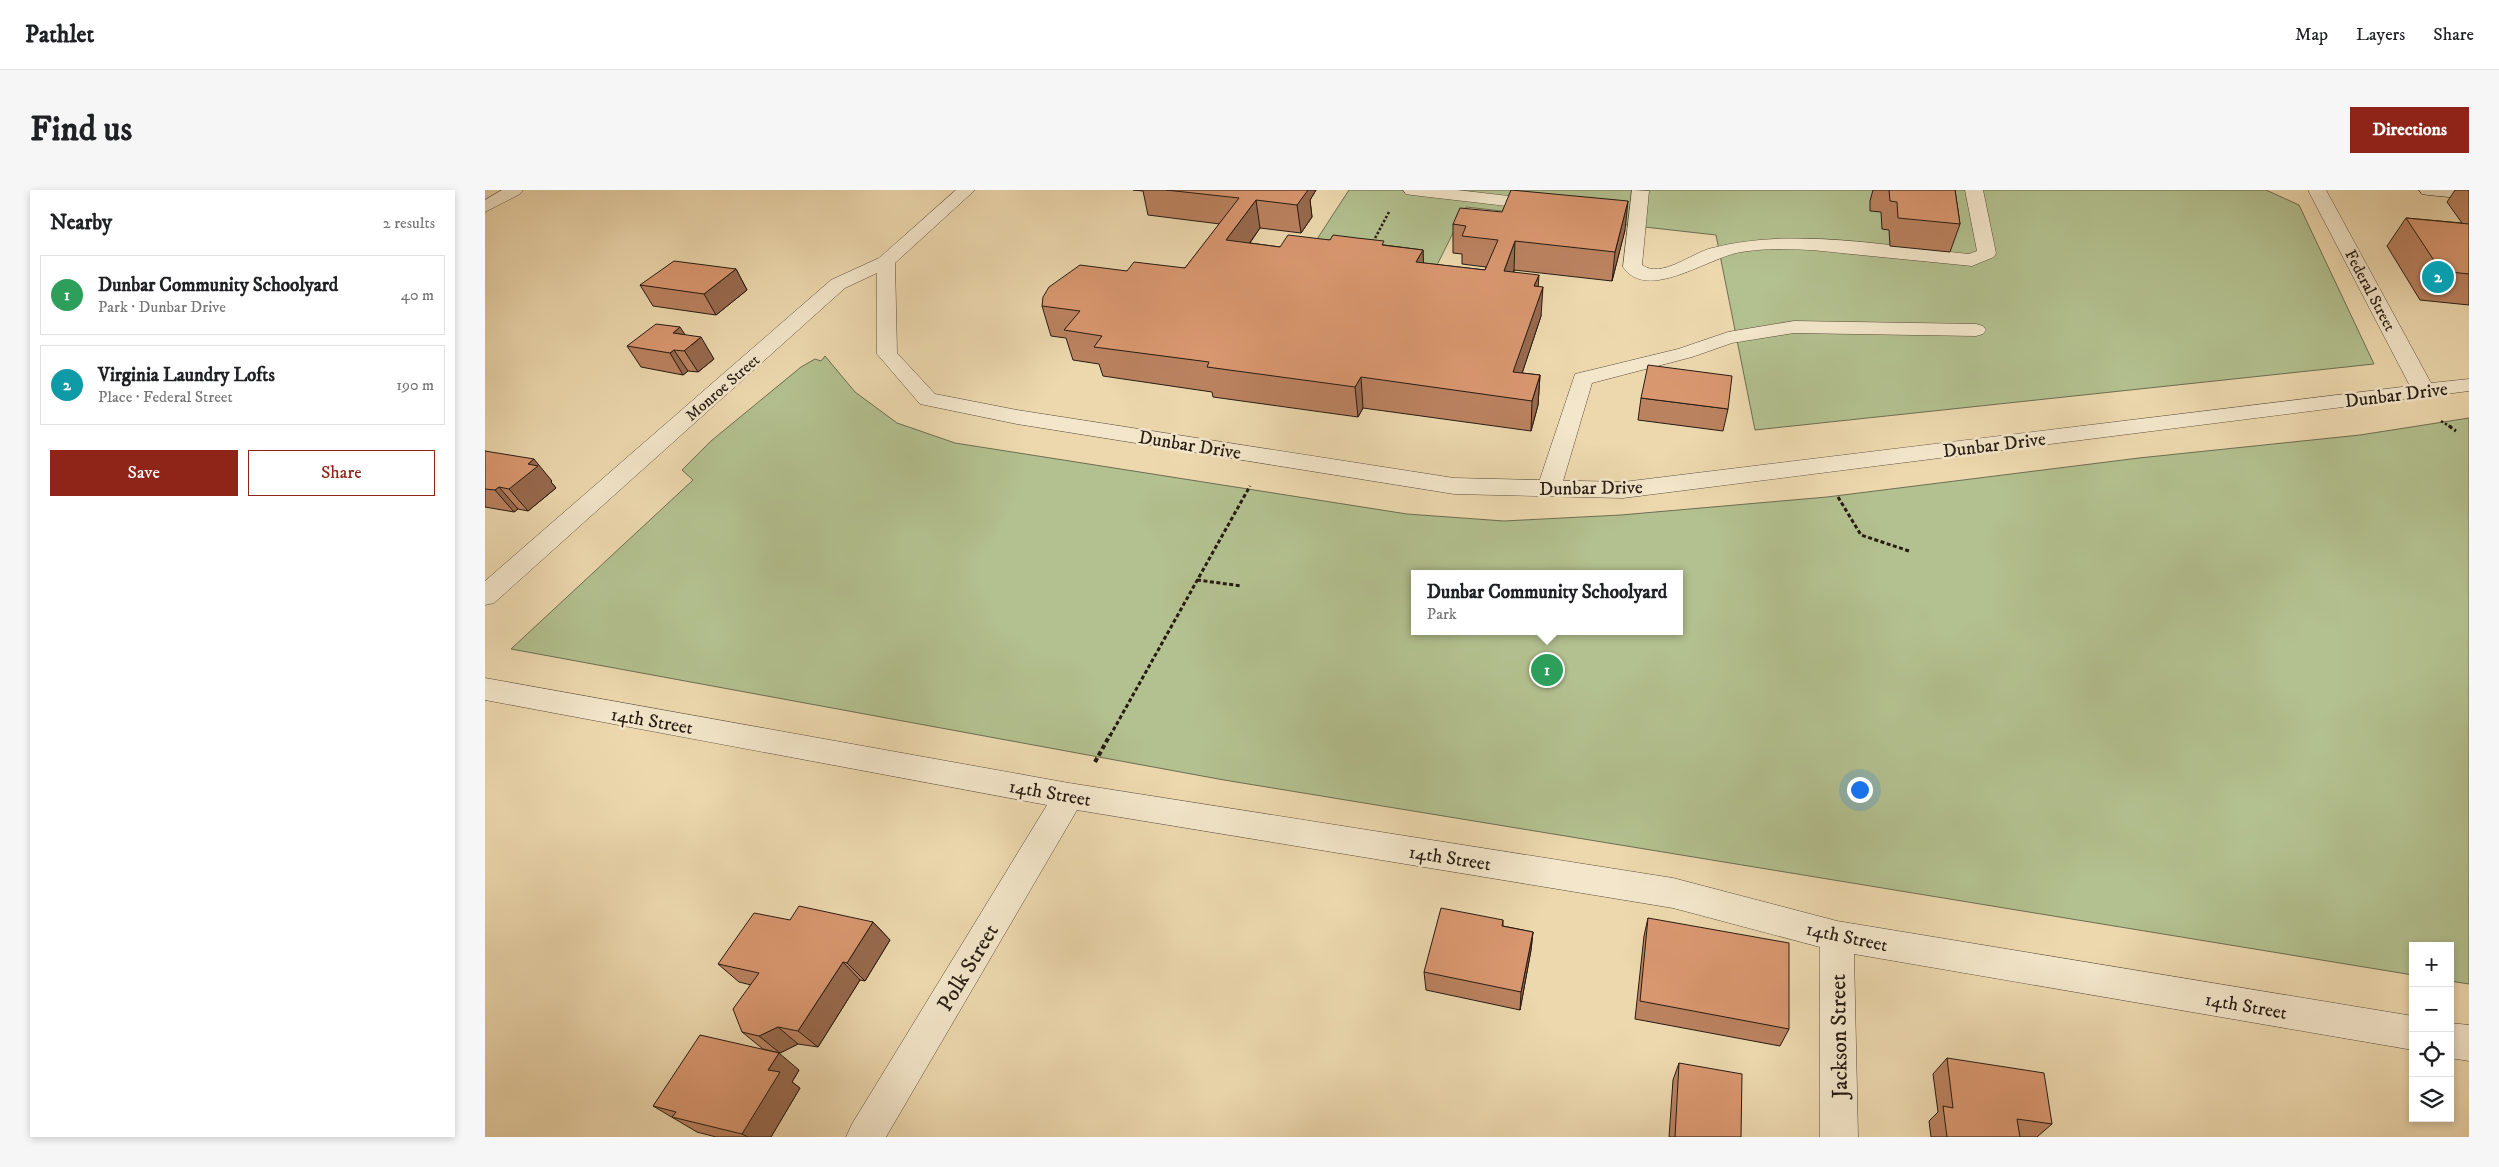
<!DOCTYPE html>
<html lang="en">
<head>
<meta charset="utf-8">
<style>
	body { margin:0; font-family:"IM FELL DW Pica",serif; background:#f6f6f6; color:#202124 }
	.controls { position:absolute; right:15px; bottom:15px; display:grid; overflow:hidden; border-radius:0px; box-shadow:0 2px 8px #0003 }
	.controls button { width:45px; height:45px; display:grid; place-items:center; padding:0; border:0; border-bottom:1px solid #e0e0e0; background:#fff; color:#202124; font:25px sans-serif }
	.you { position:absolute; left:1374px; top:599px; width:18px; height:18px; margin:-12px; border:4px solid #fff; border-radius:50%; background:#1a73e8; box-shadow:0 0 0 8px #1a73e833 }
	.badge { display:grid; place-items:center; width:32px; height:32px; border-radius:50%; background:#8f2418; color:#fff; font-size:16px; font-weight:700 }
	.pin { position:absolute; translate:-50% -50%; border:2px solid #fff; box-shadow:0 1px 5px #0006 }
	.popup { position:absolute; left:926px; top:380px; width:272px; height:65px; box-sizing:border-box; display:grid; place-content:center; border-radius:0px; background:#fff; filter:drop-shadow(0 1px 4px #0005); font-size:16px; white-space:nowrap; color:#757577 }
	.popup b { font-size:19px; color:#202124 }
	.popup::after { content:''; position:absolute; left:50%; top:100%; margin-left:-10px; border:10px solid transparent; border-top-color:#fff }
	.list { margin:0; padding:0; list-style:none }
	h2 { display:flex; justify-content:space-between; align-items:center; height:65px; margin:0; padding:0 20px; font-size:21px }
	h2 small { font-size:16px; font-weight:400; color:#757577 }
	.list li { display:grid; grid-template-columns:32px 1fr auto; gap:15px; align-items:center; box-sizing:border-box; height:80px; margin:0 10px 10px; padding:0 10px; border:1px solid #e0e0e0; border-radius:0px }
	.list b { display:block; font-size:19px; white-space:nowrap }
	.list p { margin:0; font-size:16px; white-space:nowrap; color:#757577 }
	.list em { font-size:16px; font-style:normal; color:#757577 }
	.actions { display:flex; gap:10px; padding:15px 20px }
	.actions a { flex:1; padding:11px 0; border:1px solid #8f2418; border-radius:0px; text-align:center; font-size:18px; color:#8f2418 }
	.actions .main { background:#8f2418; color:#fff }
	.icon { flex:none; width:28px; height:28px; fill:none; stroke:currentColor; stroke-width:2; stroke-linecap:round; stroke-linejoin:round }
	.map { position:relative; flex:none; width:1984px; height:947px; overflow:hidden; border-radius:0px }
	header { display:flex; align-items:center; gap:30px; box-sizing:border-box; height:70px; padding:0 25px; background:#fff; border-bottom:1px solid #e0e0e0 }
	header strong { font-size:24px }
	nav { display:flex; gap:28px; margin-inline-start:auto; font-size:18px }
	.intro { display:flex; align-items:center; justify-content:space-between; box-sizing:border-box; height:120px; padding:0 30px }
	h1 { margin:0; font-size:35px }
	.button { padding:12px 22px; border-radius:0px; background:#8f2418; color:#fff; font-size:18px; font-weight:700 }
	main { display:flex; gap:30px; padding:0 30px }
	aside { flex:1; background:#fff; border-radius:0px; box-shadow:0 2px 8px #0003 }
	.map>svg:first-child { display:block }
	.green { fill:#b3c08f; stroke:#6c6e51; fill-rule:evenodd }
	.lines { fill:none; stroke-linecap:round; stroke-linejoin:round }
	.lane-casing { stroke:#584a3a; stroke-width:1 }
	.street-casing { stroke:#584a3a; stroke-width:1 }
	.secondary-casing { stroke:#261b13; stroke-width:1 }
	.path-far2 { stroke:#261b13; stroke-width:2.5; stroke-dasharray:2.5 2; stroke-linecap:butt }
	.path-far1 { stroke:#261b13; stroke-width:3; stroke-dasharray:4 2.5; stroke-linecap:butt }
	.path { stroke:#261b13; stroke-width:4; stroke-dasharray:4.5 3; stroke-linecap:butt }
	.lane { fill:#f3e6ca; fill-rule:evenodd }
	.street { fill:#f3e6ca; fill-rule:evenodd }
	.secondary { fill:#f3e6ca; fill-rule:evenodd }
	.wall { fill:#bb8260; stroke:#261b13 }
	.shaded-wall { fill:#986a4e; stroke:#261b13 }
	.building { fill:#d99770; stroke:#261b13 }
	.labels { text-anchor:middle; stroke-width:5; stroke-linejoin:round; paint-order:stroke }
	.far-street-label { font-size:16px; fill:#261b13; stroke:#f3e6ca }
	.street-label { font-size:19px; fill:#261b13; stroke:#f3e6ca }
	.near-street-label { font-size:22px; fill:#261b13; stroke:#f3e6ca }
</style>
</head>
<body>
<header>
<strong>Pathlet</strong>
<nav><a>Map</a><a>Layers</a><a>Share</a></nav>
</header>
<div class="intro"><h1>Find us</h1><a class="button">Directions</a></div>
<main>
<aside>
<h2>Nearby<small>2 results</small></h2>
<ul class="list">
<li><span class="badge" style="background:#2e9e5b">1</span><div><b>Dunbar Community Schoolyard</b><p>Park · Dunbar Drive</p></div><em>40 m</em></li>
<li><span class="badge" style="background:#0f9aa8">2</span><div><b>Virginia Laundry Lofts</b><p>Place · Federal Street</p></div><em>190 m</em></li>
</ul>
<div class="actions"><a class="main">Save</a><a>Share</a></div>
</aside>
<div class="map">
<svg width="1984" height="947" viewBox="0 0 1984 947">
	<rect width="100%" height="100%" fill="#edd8ae"/>
	<filter id="stains"><feTurbulence type="fractalNoise" baseFrequency=".004" numOctaves="4"/><feColorMatrix values="0 0 0 0 .2 0 0 0 0 .09 0 0 0 0 .02 0 0 0 .5 -.17"/></filter>
	<radialGradient id="worn" r=".72"><stop offset=".6" stop-color="#630" stop-opacity="0"/><stop offset="1" stop-color="#630" stop-opacity=".3"/></radialGradient>
	<g class="green">
		<path d="M864,0H1781L1814,15L1889,174L1270,240L1231,45L981,17L948,83L821,66Z"/>
		<path d="M340,166L370,202L412,233L470,253L922,324L1019,331L1136,325L1342,307L1654,268L1875,245L1984,228V794L1965,791V756H1928V785L739,590L26,459L208,290L197,280L226,251L316,177L330,169L336,171ZM930,384H1194V441H930Z"/>
	</g>
	<g class="lines">
		<g class="lane-casing">
			<g id="lane">
				<path d="M918,0H972L1057,10L1063,11L1066,15L1063,19L1057,20L927,5L921,4Z"/>
				<path d="M1147,0L1164,1L1157,75C1177,89 1206,63 1227,58C1310,37 1400,56 1484,64L1492,61L1480,0H1498L1511,63L1509,67L1487,76C1447,72 1406,68 1366,64C1330,60 1293,56 1256,62C1224,67 1162,113 1138,77Z"/>
				<path d="M1309,131L1491,134L1498,136L1501,140L1498,144L1491,146L1309,143L1247,153L1207,167L1107,193L1076,298L1072,303L1064,306L1056,303L1052,298L1090,184L1193,159L1243,142Z"/>
			</g>
		</g>
		<g class="street-casing">
			<g id="street">
				<path d="M17,0H38L35,4L0,22V10Z"/>
				<path d="M471,0H490L410,73L412,163L450,204L532,220L969,288L1138,292L1925,196L1823,0H1841L1946,193L1984,189V201L1138,308L969,304L532,234L435,214L392,164V83L360,98L9,413L0,415V391L346,90L394,68Z"/>
				<path d="M0,488L584,593L1188,688L1352,731L1928,826V860L1369,764L1373,947H1335V757L1188,718L592,620L401,947H361L367,934L562,615L0,510Z"/>
				<path d="M1965,833L1984,835V871L1965,868Z"/>
			</g>
		</g>
		<g class="secondary-casing">
			<path id="secondary" d="M1934,0H1984V9L1943,5L1937,4Z"/>
		</g>
		<g class="path-far2">
			<path d="M888,52L904,22"/>
			<path d="M1956,231L1966,237"/>
		</g>
		<g class="path-far1">
			<path d="M1964,236L1971,241"/>
			<path d="M1353,307L1376,345L1424,361"/>
			<path d="M712,390L757,396"/>
			<path d="M625,546L765,296"/>
		</g>
		<path class="path" d="M610,572L625,545"/>
		<use href="#lane" class="lane"/>
		<use href="#street" class="street"/>
		<use href="#secondary" class="secondary"/>
	</g>
	<g class="wall">
		<path d="M648,0H831L825,10L827,27L816,43L775,38L765,53L795,57L845,50L899,55L938,60V73L1000,80L1001,77L977,74V64L968,63V34L1140,40L1127,91L1029,80V82L1053,97L1056,126L1037,183L1055,185L1053,215L1046,241L878,218L873,227L728,207L727,202L618,186L614,174L588,170L581,148L566,146L557,116L642,81L700,78L735,34L663,25L658,1Z"/>
		<path d="M1388,0H1470L1475,34L1465,62L1405,56L1404,40L1397,39L1396,22L1385,21V11Z"/>
		<path d="M1970,0H1984V115L1935,110L1902,56L1921,28L1977,33L1962,12Z"/>
		<path d="M251,79L262,100L231,125L168,116L155,95Z"/>
		<path d="M200,145L229,169L213,182L203,181L198,185L156,177L142,156Z"/>
		<path d="M1156,208L1243,219L1238,241L1153,230Z"/>
		<path d="M0,261L67,291L66,292L71,298L43,321L33,319L29,322L0,317Z"/>
		<path d="M1163,728L1304,839L1295,856L1150,829L1159,746Z"/>
		<path d="M305,730L388,732L405,750L380,791L375,790L333,857L313,854L295,863L278,859L257,842L266,795L254,792L233,774Z"/>
		<path d="M1018,730V736L1048,742L1046,760L1035,820L941,800L939,782Z"/>
		<path d="M1462,868L1567,934L1552,947H1446L1444,931L1453,922L1448,884Z"/>
		<path d="M1194,873L1256,947H1184L1188,890Z"/>
		<path d="M314,880L307,892L315,898L286,947H231L212,942L168,916Z"/>
	</g>
	<g class="shaded-wall">
		<path d="M813,0H831L825,10L827,27L816,43L812,15Z"/>
		<path d="M771,10L775,38L746,79L741,50Z"/>
		<path d="M1143,11L1140,40L1127,91L1130,62Z"/>
		<path d="M1030,51L1029,80L1018,110L1019,81Z"/>
		<path d="M938,60L939,88L931,72Z"/>
		<path d="M251,79L262,100L231,125L219,104Z"/>
		<path d="M1054,85L1052,113L1058,97L1056,126L1029,208L1028,182L1049,96Z"/>
		<path d="M195,137L207,155L216,147L229,169L213,182L188,143Z"/>
		<path d="M189,160L203,181L198,185L185,163Z"/>
		<path d="M1055,185L1053,215L1046,241L1047,211Z"/>
		<path d="M876,187L878,218L873,227L870,197Z"/>
		<path d="M49,269L67,291L66,292L71,298L43,321L24,299L43,274Z"/>
		<path d="M14,297L33,319L29,322L10,300Z"/>
		<path d="M388,732L405,750L380,791L362,773Z"/>
		<path d="M1048,742L1046,760L1035,820L1036,802Z"/>
		<path d="M358,772L375,790L333,857L313,841Z"/>
		<path d="M293,837L313,854L295,863L274,846Z"/>
		<path d="M294,863L314,880L307,892L315,898L286,947H263L257,944L283,880Z"/>
	</g>
	<g class="building">
		<path d="M681,0H823L812,15L771,10L741,50L795,57L803,45L845,50L848,45L872,48L899,51L897,55L938,60L931,72L1000,80L1013,50L977,46L981,36L968,34L975,18L1017,22L1026,0L1143,11L1130,62L1030,51L1019,81L1054,85L1049,96L1058,97L1028,182L1055,185L1047,211L876,187L870,197L722,177L724,172L609,157L617,146L579,140L595,121L557,116L558,107L564,97L595,75L642,81L649,72L700,78L754,8Z"/>
		<path d="M1404,0H1470L1475,34L1413,28L1412,12L1405,11Z"/>
		<path d="M1921,28L1984,34V84L1956,81Z"/>
		<path d="M189,71L251,79L219,104L155,95Z"/>
		<path d="M171,134L195,137L188,143L216,147L199,161L189,160L185,163L142,156Z"/>
		<path d="M1163,175L1247,186L1243,219L1156,208Z"/>
		<path d="M0,261L49,269L43,274L53,276L24,299L14,297L10,300L0,299Z"/>
		<path d="M314,716L388,732L362,773L358,772L313,841L293,837L274,846L257,842L248,819L274,783L233,774L269,723L305,730Z"/>
		<path d="M956,718L1018,730L1017,736L1048,742L1036,802L939,782Z"/>
		<path d="M1163,728L1304,753V839L1155,811Z"/>
		<path d="M215,845L294,863L283,880L295,882L257,944L187,927L191,922L168,916Z"/>
		<path d="M1462,868L1559,883L1567,934L1532,929L1535,947H1462L1458,916L1468,918Z"/>
		<path d="M1194,873L1257,884L1256,947H1190Z"/>
	</g>
	<g class="labels">
		<g class="far-street-label">
			<text transform="translate(1886 100) rotate(62)" y="6">Federal Street</text>
			<text transform="translate(237 197) rotate(-41)" y="6">Monroe Street</text>
		</g>
		<g class="street-label">
			<text transform="translate(1911 204) rotate(-7)" y="7">Dunbar Drive</text>
			<text transform="translate(705 254) rotate(9)" y="7">Dunbar Drive</text>
			<text transform="translate(1509 254) rotate(-7)" y="7">Dunbar Drive</text>
			<text transform="translate(1106 297) rotate(-1)" y="7">Dunbar Drive</text>
			<text transform="translate(167 530) rotate(10)" y="7">14th Street</text>
			<text transform="translate(565 602) rotate(10)" y="7">14th Street</text>
			<text transform="translate(965 667) rotate(9)" y="7">14th Street</text>
			<text transform="translate(1362 746) rotate(12)" y="7">14th Street</text>
			<text transform="translate(1761 815) rotate(10)" y="7">14th Street</text>
		</g>
		<g class="near-street-label">
			<text transform="translate(482 777) rotate(-59)" y="8">Polk Street</text>
			<text transform="translate(1353 846) rotate(-91)" y="8">Jackson Street</text>
		</g>
	</g>
	<rect width="100%" height="100%" filter="url(#stains)"/>
	<rect width="100%" height="100%" fill="url(#worn)"/>
</svg>
<div class="controls">
<button>+</button>
<button>−</button>
<button><svg class="icon" aria-label="locate" viewBox="0 0 24 24"><circle cx="12" cy="12" r="6"/><path d="M12 2v4M12 18v4M2 12h4M18 12h4"/></svg></button>
<button><svg class="icon" aria-label="layers" viewBox="0 0 24 24"><path d="M12 4l9 5-9 5-9-5zM3 14l9 5 9-5"/></svg></button>
</div>
<div class="you"></div>
<div class="pin badge" style="left:1062px;top:480px;background:#2e9e5b">1</div>
<div class="popup"><b>Dunbar Community Schoolyard</b>Park</div>
<div class="pin badge" style="left:1953px;top:87px;background:#0f9aa8">2</div>
</div>
</main>
</body>
</html>
